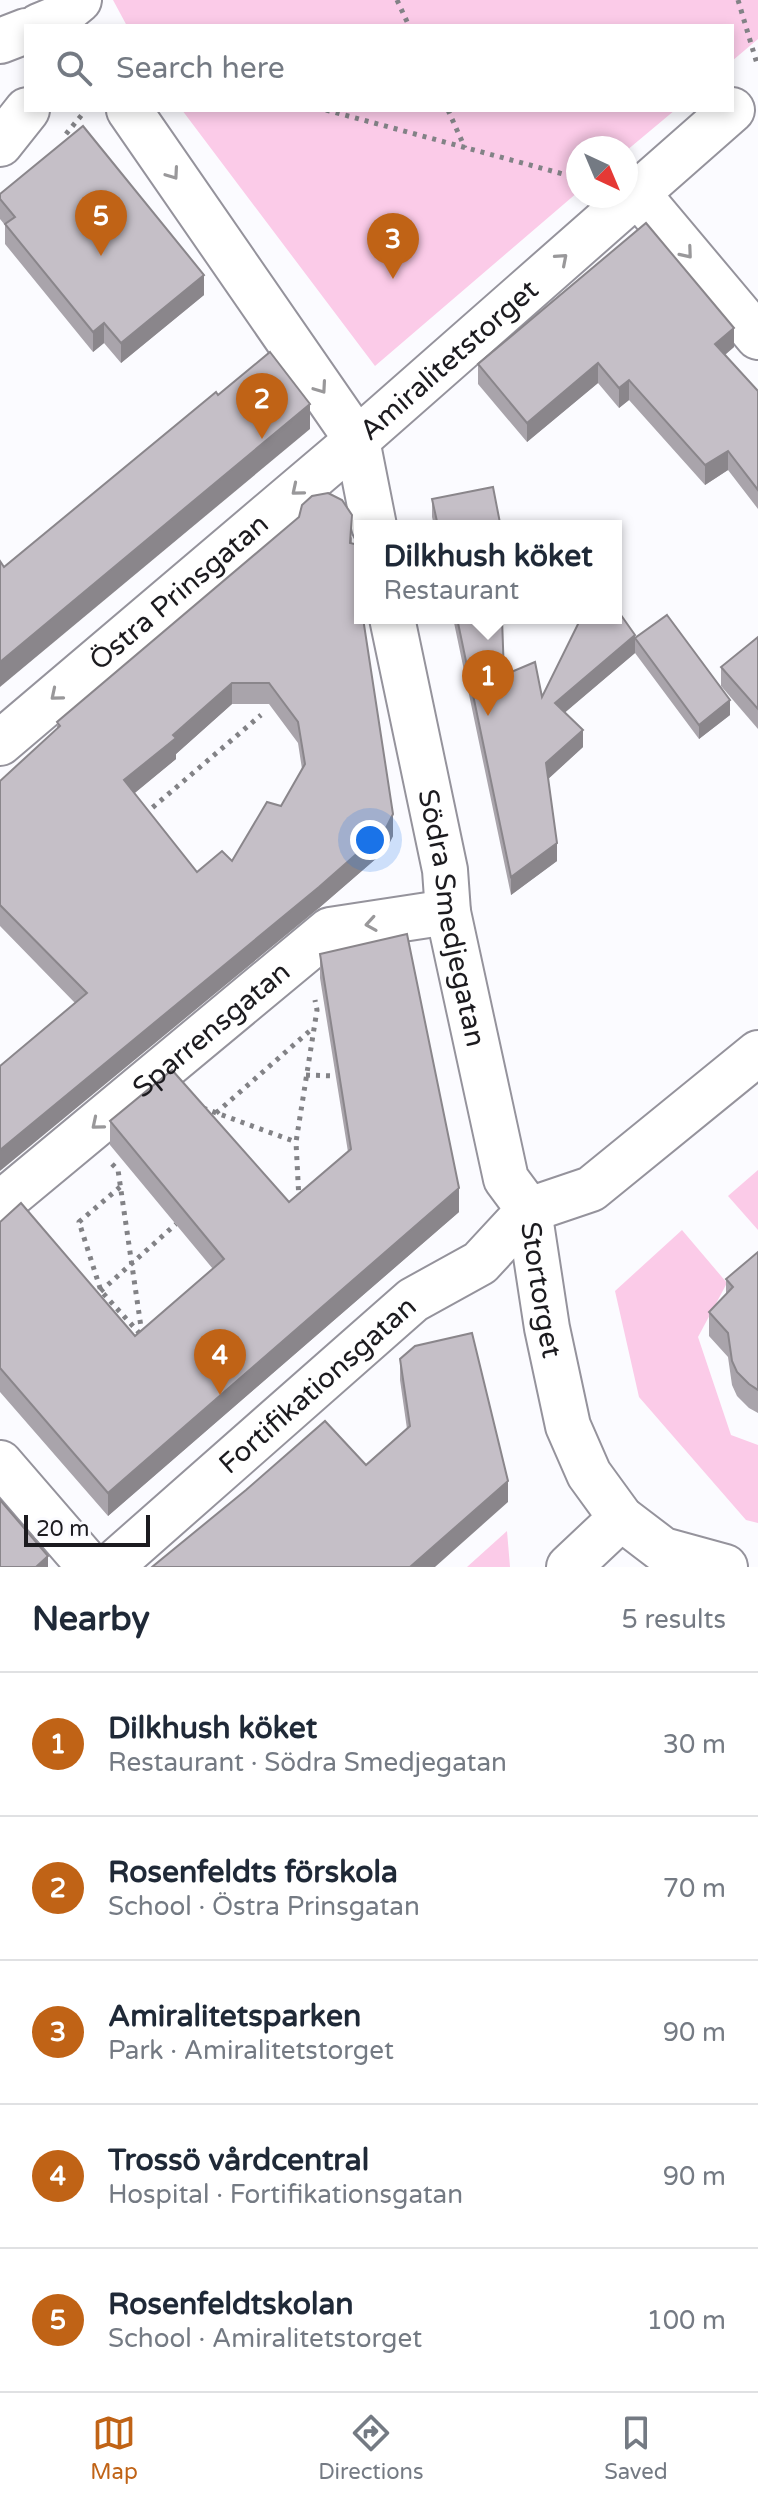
<!DOCTYPE html>
<html lang="en">
<head>
<meta charset="utf-8">
<style>
	body { margin:0; font-family:"Varela Round",sans-serif; background:#f6f6f7; color:#1f2937 }
	.compass { position:absolute; left:566px; top:136px; width:72px; height:72px; border-radius:50%; background:#fff; box-shadow:0 4px 12px #0003; rotate:136deg }
	.scale { position:absolute; left:24px; bottom:20px; width:126px; box-sizing:border-box; padding-left:8px; border:4px solid #1c1b1f; border-top:0; font-size:22px; line-height:28px; white-space:nowrap; color:#1c1b1f; -webkit-text-stroke:6px #fbfbff; paint-order:stroke }
	.you { position:absolute; left:370px; top:840px; width:28px; height:28px; margin:-20px; border:6px solid #fff; border-radius:50%; background:#1a73e8; box-shadow:0 0 0 12px #1a73e833 }
	.badge { display:grid; place-items:center; width:52px; height:52px; border-radius:50%; background:#c06316; color:#fff; font-size:26px; font-weight:700 }
	.pin { position:absolute; translate:-50% -66px; filter:drop-shadow(0 2px 4px #0008) }
	.pin::after { content:''; position:absolute; top:42px; width:28px; height:24px; background:inherit; clip-path:polygon(0 0,100% 0,50% 100%) }
	.popup { position:absolute; left:354px; top:520px; width:268px; height:104px; box-sizing:border-box; display:grid; place-content:center; border-radius:0px; background:#fff; filter:drop-shadow(0 2px 6px #0005); font-size:26px; white-space:nowrap; color:#747a83 }
	.popup b { font-size:30px; color:#1f2937 }
	.popup::after { content:''; position:absolute; left:50%; top:100%; margin-left:-16px; border:16px solid transparent; border-top-color:#fff }
	.list { margin:0; padding:0; list-style:none }
	h2 { display:flex; justify-content:space-between; align-items:center; height:104px; margin:0; padding:0 32px; font-size:34px }
	h2 small { font-size:26px; font-weight:400; color:#747a83 }
	.list li { display:grid; grid-template-columns:52px 1fr auto; gap:24px; align-items:center; box-sizing:border-box; height:144px; padding:0 32px; border-top:2px solid #e0e1e3 }
	.list b { display:block; font-size:30px; white-space:nowrap }
	.list p { margin:0; font-size:26px; white-space:nowrap; color:#747a83 }
	.list em { font-size:26px; font-style:normal; color:#747a83 }
	.icon { flex:none; width:44px; height:44px; fill:none; stroke:currentColor; stroke-width:2; stroke-linecap:round; stroke-linejoin:round }
	.map { position:relative; flex:none; width:758px; height:1567px; overflow:hidden }
	.search { position:absolute; background:#fff; box-shadow:0 4px 12px #0003; left:24px; right:24px; top:24px; height:88px; display:flex; align-items:center; gap:20px; box-sizing:border-box; padding:0 28px; border-radius:0px; color:#747a83; font-size:30px }
	.sheet { height:824px; background:#fff }
	nav { display:flex; justify-content:space-around; align-items:center; box-sizing:border-box; height:112px; border-top:2px solid #e0e1e3; background:#fff; font-size:22px; color:#747a83 }
	nav a { display:grid; justify-items:center; gap:4px }
	nav .on { color:#c06316 }
	.map>svg:first-child { display:block }
	.green { fill:#fbcbe8 }
	.lines { fill:none; stroke-linecap:round; stroke-linejoin:round }
	.minor-casing { stroke:#95939c; stroke-width:48 }
	.path { stroke:#828286; stroke-width:5; stroke-dasharray:4 6; stroke-linecap:butt }
	.minor { stroke:#fff; stroke-width:44 }
	.wall { fill:#a9a4ab; fill-rule:evenodd }
	.shaded-wall { fill:#8a868b }
	.building { fill:#c5bfc7; stroke:#8a868b; stroke-width:2; fill-rule:evenodd }
	.oneway { stroke:#99989a }
	.labels { text-anchor:middle; stroke-width:6; stroke-linejoin:round; paint-order:stroke }
	.street-label { font-size:28px; fill:#1c1b1f; stroke:#fbfbff }
</style>
</head>
<body>
<div class="map">
<svg width="758" height="1567" viewBox="0 0 758 1567">
	<rect width="100%" height="100%" fill="#fbfbff"/>
	<g class="green">
		<path d="M113,0H758V39L732,61V26H127Z"/>
		<path d="M182,110H675L626,151V148H578V192L375,366Z"/>
		<path d="M758,1170V1230L728,1196Z"/>
		<path d="M682,1230L727,1283L698,1337L731,1435L758,1445V1523L746,1520L639,1397L615,1291Z"/>
		<path d="M507,1531L510,1567H467Z"/>
	</g>
	<g class="lines">
		<g class="minor-casing">
			<g id="minor">
				<path d="M39,26L56,19L79,0"/>
				<path d="M0,41L26,31"/>
				<path d="M129,110L357,440L374,526"/>
				<path d="M0,144L27,110"/>
				<path d="M637,193L758,337"/>
				<path id="s1" d="M392,618L445,870L448,912L506,1179L529,1210L547,1328L568,1426L589,1474L621,1518L663,1550L725,1567"/>
				<path id="s2" d="M0,743L357,440L732,110"/>
				<path id="s3" d="M0,1204L330,930L448,912"/>
				<path d="M0,1463L90,1567"/>
				<path id="s4" d="M110,1567L413,1300L480,1263L529,1210L591,1189L758,1053"/>
				<path d="M569,1567L621,1518"/>
			</g>
		</g>
		<g class="path">
			<path d="M397,0L409,26"/>
			<path d="M738,0L758,67"/>
			<path d="M326,110L578,178"/>
			<path d="M448,110L465,148"/>
			<path d="M66,134L85,111"/>
			<path d="M145,814L261,715"/>
			<path d="M306,1075L336,1076"/>
			<path d="M203,1108L296,1142"/>
			<path d="M216,1113L313,1028"/>
			<path d="M112,1164L118,1170L142,1334"/>
			<path d="M120,1187L79,1222L101,1291L142,1336"/>
			<path d="M299,1200L296,1142L317,1010L315,1000"/>
			<path d="M93,1298L176,1224"/>
		</g>
		<use href="#minor" class="minor"/>
	</g>
	<g class="wall">
		<path d="M0,194L204,295L121,363L104,343L93,352L5,244V225L0,219Z"/>
		<path d="M734,347L725,355L758,391V509L728,470L705,485L629,400L619,408L598,383L527,442L478,384V364Z"/>
		<path d="M432,499L500,523L508,526H434L432,517Z"/>
		<path d="M352,537V544L360,618L393,836L386,850L319,908L75,1003L0,926V781L57,729V722ZM232,704H269L298,743L302,769L281,806L232,861L197,872L134,793L176,759V754Z"/>
		<path d="M453,618H502L504,675L542,697L635,638L730,715L699,739L635,653L565,712L583,747L548,779L557,861L511,895Z"/>
		<path d="M758,637V729L721,686V667Z"/>
		<path d="M320,954L459,1212L108,1516L0,1392V1222L135,1336L213,1269L110,1145V1121L289,1202L348,1152L320,978Z"/>
		<path d="M758,1252V1413L749,1408L737,1396L732,1385L728,1357L709,1336V1312L726,1294V1279Z"/>
		<path d="M400,1359L508,1502L366,1465L407,1429L400,1380Z"/>
	</g>
	<g class="shaded-wall">
		<path d="M204,275V295L121,363V343Z"/>
		<path d="M104,323V343L93,352V332Z"/>
		<path d="M734,328V347L715,363V344Z"/>
		<path d="M598,363V383L527,442V423Z"/>
		<path d="M629,380V400L619,408V388Z"/>
		<path d="M310,404V429L0,687V662Z"/>
		<path d="M728,451V470L705,485V465Z"/>
		<path d="M635,635V653L555,721V703Z"/>
		<path d="M232,683V704L176,754V759L124,802V780Z"/>
		<path d="M730,700V715L699,739V725Z"/>
		<path d="M583,730V747L546,781V763Z"/>
		<path d="M393,814V836L386,850L319,908L0,1171V1150Z"/>
		<path d="M557,843V861L511,895V877Z"/>
		<path d="M459,1188V1212L108,1516V1493Z"/>
		<path d="M508,1481V1502L435,1567H410Z"/>
		<path d="M48,1556V1567H36Z"/>
	</g>
	<g class="building">
		<path d="M83,126L204,275L121,343L104,323L93,332L5,224L15,217L0,199V194Z"/>
		<path d="M646,223L734,328L715,344L758,391V490L728,451L705,465L629,380L619,388L598,363L527,423L478,364Z"/>
		<path d="M270,352L310,404L0,662V561L4,567L216,392L218,395Z"/>
		<path d="M493,487L500,523L507,522L508,526H438L432,499Z"/>
		<path d="M328,493L342,500L352,515L350,543L359,545L360,548V618H363L393,814L386,828L319,887L0,1150V1066L87,993L0,905V781L60,726L57,722L299,517L302,505L312,496ZM232,683H269L298,722L305,764L281,806L267,802L232,861L222,851L197,872L124,780L176,738L173,735Z"/>
		<path d="M616,608L635,635L555,703L583,730L546,763L557,843L511,877L457,618H502L504,675L535,662L542,697L581,618H616Z"/>
		<path d="M667,615L730,700L699,725L635,638Z"/>
		<path d="M758,637V709L721,667Z"/>
		<path d="M407,934L459,1188L108,1493L0,1368V1222L21,1203L135,1336L224,1259L110,1121L172,1070L289,1202L351,1149L320,954Z"/>
		<path d="M758,1252V1390L749,1384L737,1372L732,1361L728,1333L709,1312L733,1287L726,1279Z"/>
		<path d="M472,1333L508,1481L410,1567H152L246,1490L325,1421L366,1465L410,1426L400,1359L415,1346Z"/>
		<path d="M0,1500L48,1556L36,1567H0Z"/>
	</g>
	<defs><path id="oneway-chevron" d="M-2-3.5L2.5 0L-2 3.5" fill="none" stroke-width="1.6" stroke-linecap="round" stroke-linejoin="round" transform="scale(2)"/></defs>
	<g class="oneway">
		<use href="#oneway-chevron" transform="translate(173 174) rotate(55)"/>
		<use href="#oneway-chevron" transform="translate(687 253) rotate(50)"/>
		<use href="#oneway-chevron" transform="translate(562 259) rotate(-41)"/>
		<use href="#oneway-chevron" transform="translate(321 388) rotate(55)"/>
		<use href="#oneway-chevron" transform="translate(297 490) rotate(140)"/>
		<use href="#oneway-chevron" transform="translate(56 695) rotate(140)"/>
		<use href="#oneway-chevron" transform="translate(371 924) rotate(171)"/>
		<use href="#oneway-chevron" transform="translate(97 1124) rotate(140)"/>
	</g>
	<g class="labels">
		<g class="street-label">
			<text dy="10" stroke="none"><textPath href="#s2" startOffset="590">Amiralitetstorget</textPath></text>
			<text dy="10" stroke="none"><textPath href="#s2" startOffset="234">Östra Prinsgatan</textPath></text>
			<text dy="10" stroke="none"><textPath href="#s1" startOffset="306">Södra Smedjegatan</textPath></text>
			<text dy="10" stroke="none"><textPath href="#s3" startOffset="274">Sparrensgatan</textPath></text>
			<text dy="10" stroke="none"><textPath href="#s1" startOffset="692">Stortorget</textPath></text>
			<text dy="10" stroke="none"><textPath href="#s4" startOffset="276">Fortifikationsgatan</textPath></text>
		</g>
	</g>
</svg>
<svg class="compass" viewBox="-18 -18 36 36"><path d="M0-13l5 13h-10z" fill="#e53935"/><path d="M0 13l5-13h-10z" fill="#747a83"/></svg>
<div class="scale">20 m</div>
<div class="you"></div>
<div class="pin badge" style="left:488px;top:716px">1</div>
<div class="popup"><b>Dilkhush köket</b>Restaurant</div>
<div class="pin badge" style="left:262px;top:439px">2</div>
<div class="pin badge" style="left:393px;top:279px">3</div>
<div class="pin badge" style="left:220px;top:1395px">4</div>
<div class="pin badge" style="left:101px;top:256px">5</div>
<div class="search"><svg class="icon" aria-label="search" viewBox="0 0 24 24"><circle cx="10" cy="10" r="6"/><path d="M15 15l6 6"/></svg>Search here</div>
</div>
<section class="sheet">
<h2>Nearby<small>5 results</small></h2>
<ul class="list">
<li><span class="badge">1</span><div><b>Dilkhush köket</b><p>Restaurant · Södra Smedjegatan</p></div><em>30 m</em></li>
<li><span class="badge">2</span><div><b>Rosenfeldts förskola</b><p>School · Östra Prinsgatan</p></div><em>70 m</em></li>
<li><span class="badge">3</span><div><b>Amiralitetsparken</b><p>Park · Amiralitetstorget</p></div><em>90 m</em></li>
<li><span class="badge">4</span><div><b>Trossö vårdcentral</b><p>Hospital · Fortifikationsgatan</p></div><em>90 m</em></li>
<li><span class="badge">5</span><div><b>Rosenfeldtskolan</b><p>School · Amiralitetstorget</p></div><em>100 m</em></li>
</ul>
</section>
<nav>
<a class="on"><svg class="icon" aria-label="map" viewBox="0 0 24 24"><path d="M3 6l6-2 6 2 6-2v14l-6 2-6-2-6 2zM9 4v14M15 6v14"/></svg>Map</a>
<a><svg class="icon" aria-label="directions" viewBox="0 0 24 24"><path d="M12 3l9 9-9 9-9-9zM9 14v-3h6M13 9l2 2-2 2"/></svg>Directions</a>
<a><svg class="icon" aria-label="saved" viewBox="0 0 24 24"><path d="M7 4h10v16l-5-4-5 4z"/></svg>Saved</a>
</nav>
</body>
</html>
